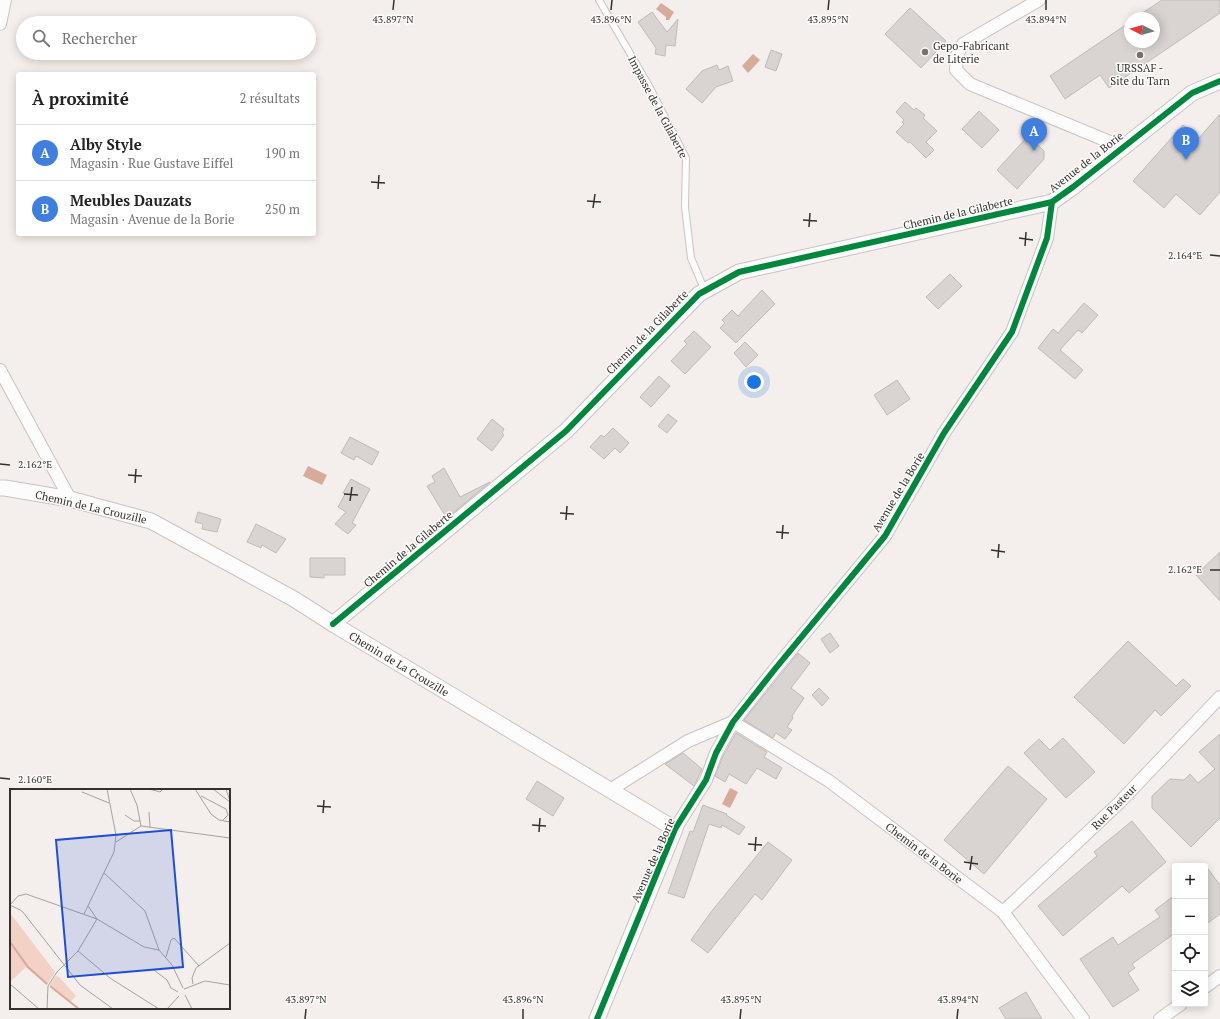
<!DOCTYPE html>
<html lang="fr">
<head>
<meta charset="utf-8">
<style>
	body { margin:0; font-family:"PT Serif",serif; background:#f2f2f2; color:#222 }
	.controls { position:absolute; right:12px; bottom:12px; display:grid; overflow:hidden; border-radius:4px; box-shadow:0 2px 10px #0003 }
	.controls button { width:36px; height:36px; display:grid; place-items:center; padding:0; border:0; border-bottom:1px solid #e0e0e0; background:#fff; color:#222; font:20px sans-serif }
	.compass { position:absolute; left:1124px; top:12px; width:36px; height:36px; border-radius:50%; background:#fff; box-shadow:0 2px 10px #0003; rotate:275deg }
	.you { position:absolute; left:754px; top:382px; width:14px; height:14px; margin:-10px; border:3px solid #fff; border-radius:50%; background:#1a73e8; box-shadow:0 0 0 6px #1a73e833 }
	.badge { display:grid; place-items:center; width:26px; height:26px; border-radius:50%; background:#b45309; color:#fff; font-size:13px; font-weight:700 }
	.pin { position:absolute; translate:-50% -33px; filter:drop-shadow(0 1px 2px #0008) }
	.pin::after { content:''; position:absolute; top:21px; width:14px; height:12px; background:inherit; clip-path:polygon(0 0,100% 0,50% 100%) }
	.list { margin:0; padding:0; list-style:none }
	h2 { display:flex; justify-content:space-between; align-items:center; height:52px; margin:0; padding:0 16px; font-size:17px }
	h2 small { font-size:13px; font-weight:400; color:#767676 }
	.list li { display:grid; grid-template-columns:26px 1fr auto; gap:12px; align-items:center; box-sizing:border-box; height:56px; padding:0 16px; border-top:1px solid #e0e0e0 }
	.list b { display:block; font-size:15px; white-space:nowrap }
	.list p { margin:0; font-size:13px; white-space:nowrap; color:#767676 }
	.list em { font-size:13px; font-style:normal; color:#767676 }
	.icon { flex:none; width:22px; height:22px; fill:none; stroke:currentColor; stroke-width:2; stroke-linecap:round; stroke-linejoin:round }
	.map { position:relative; flex:none; width:1220px; height:1019px; overflow:hidden }
	.search { position:absolute; background:#fff; box-shadow:0 2px 10px #0003; left:16px; top:16px; width:300px; height:44px; display:flex; align-items:center; gap:10px; box-sizing:border-box; padding:0 14px; border-radius:22px; color:#767676; font-size:15px }
	.panel { position:absolute; background:#fff; box-shadow:0 2px 10px #0003; left:16px; top:72px; width:300px; height:164px; border-radius:4px }
	.map>svg:first-child { display:block }
	.water { fill:#d7aa9a }
	.building { fill:#d9d4d2; stroke:#bfbbb9 }
	.lines { fill:none; stroke-linecap:round; stroke-linejoin:round }
	.service-casing { stroke:#c9c4c2; stroke-width:8 }
	.minor-casing { stroke:#c9c4c2; stroke-width:14 }
	.tertiary-casing { stroke:#c9c4c2; stroke-width:17 }
	.service { stroke:#fdfcfc; stroke-width:6 }
	.minor { stroke:#fdfcfc; stroke-width:12 }
	.tertiary { stroke:#fdfcfc; stroke-width:15 }
	.cycleway-casing { stroke:#fefcfb; stroke-width:8 }
	.cycleway { stroke:#00873e; stroke-width:6 }
	.ticks { fill:none; stroke:#34302e; stroke-width:1.5 }
	.poi-dot { fill:#777270; stroke:#fefcfb; stroke-width:1.5 }
	.labels { text-anchor:middle; stroke-width:3; stroke-linejoin:round; paint-order:stroke }
	.poi-label { font-size:11px; fill:#34302e; stroke:#fefcfb; text-anchor:start }
	.street-label { font-size:11px; fill:#34302e; stroke:#fefcfb }
	.inset-river { fill:none; stroke:#d7aa9a; stroke-width:2 }
	.inset-road { fill:none; stroke:#a7a2a0; stroke-width:1 }
	.view { fill:#1d4ed8; fill-opacity:0.15; stroke:#1d4ed8; stroke-width:2 }
	.inset-edge { fill:none; stroke:#34302e; stroke-width:2 }
	.ticks-label { font-size:10px; text-anchor:middle; fill:#34302e; stroke:#fefcfb; stroke-width:3; stroke-linejoin:round; paint-order:stroke }
</style>
</head>
<body>
<div class="map">
<svg width="1220" height="1019" viewBox="0 0 1220 1019">
	<rect width="100%" height="100%" fill="#f4eeec"/>
	<g class="water">
		<path d="M661,3L674,12L669,20H666V17L656,9Z"/>
		<path d="M753,54L760,60L748,73L742,66Z"/>
		<path d="M308,466L327,475L322,485L303,476Z"/>
		<path d="M730,788L738,792L730,808L722,804Z"/>
	</g>
	<g class="building">
		<path d="M1162,0H1220V13L1109,88L1100,75L1065,99L1050,76L1130,22V42H1154V18H1135Z"/>
		<path d="M910,8L946,41L921,68L885,34Z"/>
		<path d="M652,12L667,32L678,19L675,46L666,45L665,56L655,54L656,48L638,22Z"/>
		<path d="M771,50L782,54L776,71L765,67Z"/>
		<path d="M717,65L719,70L728,66L733,81L716,87L702,103L686,89L702,71Z"/>
		<path d="M905,102L914,110L916,108L925,115L923,118L937,131L926,142L934,150L926,158L910,142L908,143L896,132L904,124L902,122L904,120L896,112Z"/>
		<path d="M979,111L999,130L982,148L962,129Z"/>
		<path d="M1220,114V192L1200,215L1176,194L1164,208L1133,181L1183,125L1199,138Z"/>
		<path d="M1028,136L1044,151V159L1017,189L997,170Z"/>
		<path d="M950,274L962,286L938,309L926,297Z"/>
		<path d="M762,290L775,304L736,343L720,328L725,323L722,320L732,310L738,316Z"/>
		<path d="M1084,303L1098,315L1082,333L1078,330L1060,350L1083,370L1075,379L1038,348L1053,329L1058,333Z"/>
		<path d="M694,331L711,347L685,374L671,361L687,344L684,341Z"/>
		<path d="M745,342L758,355L746,367L734,353Z"/>
		<path d="M659,376L670,386L651,407L640,397Z"/>
		<path d="M897,380L910,399L887,415L874,395Z"/>
		<path d="M668,414L677,421L667,433L658,426Z"/>
		<path d="M492,419L504,429L502,433L504,435L492,451L477,439Z"/>
		<path d="M613,428L629,443L620,453L615,448L604,459L590,447L601,435L604,437Z"/>
		<path d="M350,437L379,452L372,465L356,456L354,460L341,453Z"/>
		<path d="M444,468L460,497L490,482L452,514L446,517L427,486L435,482L432,476Z"/>
		<path d="M351,479L370,489L352,523L356,525L348,534L335,524L346,512L338,507L345,494L343,493Z"/>
		<path d="M198,512L221,519L217,532L202,529L203,524L195,522Z"/>
		<path d="M256,524L286,539L276,553L262,545L261,548L247,542Z"/>
		<path d="M1220,552V601L1196,575Z"/>
		<path d="M310,558H345V575H324V578L310,577Z"/>
		<path d="M830,633L839,646L830,653L821,639Z"/>
		<path d="M1128,641L1176,686L1183,679L1191,686L1161,716L1155,710L1124,744L1074,697Z"/>
		<path d="M798,653L810,663L791,688L804,698L792,716L793,718L787,727L792,730L785,739L776,733L773,738L744,720Z"/>
		<path d="M819,688L829,698L822,706L812,695Z"/>
		<path d="M736,733L767,752L764,757L782,768L776,779L757,768L746,784L729,774L725,782L715,776L723,756Z"/>
		<path d="M1220,734V818L1191,847L1152,808V796L1170,779L1184,780L1190,774L1198,783L1215,769L1199,752Z"/>
		<path d="M1063,738L1095,772L1066,798L1024,753L1039,739L1050,750Z"/>
		<path d="M683,753L702,769L694,786L665,764Z"/>
		<path d="M1008,766L1047,799L984,874L944,840Z"/>
		<path d="M537,781L564,798L553,816L526,799Z"/>
		<path d="M703,805L727,814L726,815L745,827L739,835L722,825L721,828L709,824L684,898L668,893L690,831L693,832Z"/>
		<path d="M1132,821L1166,862L1129,893L1122,886L1063,936L1038,906L1097,856L1094,852Z"/>
		<path d="M768,842L792,860L762,900L755,894L708,953L691,940L711,912Z"/>
		<path d="M1205,865L1220,885V914L1205,925Z"/>
		<path d="M1175,895V933L1132,964L1135,968L1128,973L1139,990L1113,1007L1080,959L1113,937L1118,945L1160,917L1155,910Z"/>
		<path d="M1026,992L1042,1019H1006L999,1008Z"/>
	</g>
	<g class="lines">
		<g class="service-casing">
			<path id="service" d="M599,0L649,86L686,158L685,207L691,258L705,291"/>
		</g>
		<g class="minor-casing">
			<g id="minor">
				<path d="M1039,0L963,44L957,55L956,70L970,84L1122,147"/>
				<path d="M0,24L5,0"/>
				<path d="M0,370L70,499"/>
				<path d="M733,722L829,781L1003,912L1083,1019"/>
				<path d="M610,790L688,741L733,722"/>
				<path d="M675,829L706,780L716,753L733,722L775,669L885,536L944,433L1012,332L1047,238L1052,202"/>
				<path d="M1003,912L1119,803L1220,697"/>
				<path d="M1205,987L1220,976"/>
				<path d="M1160,1019L1181,1004"/>
			</g>
		</g>
		<g class="tertiary-casing">
			<g id="tertiary">
				<path d="M0,488H5L70,499L151,521L294,599L333,624L675,829L597,1019"/>
				<path d="M333,624L566,431L699,294L739,272L1052,202L1073,187L1192,93L1220,81"/>
			</g>
		</g>
		<use href="#service" class="service"/>
		<use href="#minor" class="minor"/>
		<use href="#tertiary" class="tertiary"/>
		<g class="cycleway-casing">
			<g id="cycleway">
				<path d="M333,624L566,431L699,294L739,272L1052,202L1073,187L1192,93L1220,81"/>
				<path d="M597,1019L675,829L706,780L716,753L733,722L775,669L885,536L944,433L1012,332L1047,238L1052,202"/>
			</g>
		</g>
		<use href="#cycleway" class="cycleway"/>
	</g>
	<path class="ticks" d="M393,10L394,0M611,10L612,0M828,10L829,0M1046,10V0M371,182L385,183M378,189L379,175M587,201L601,202M593,208L595,194M803,220L817,221M809,227L810,213M1019,238L1033,240M1025,246L1026,232M1210,255L1220,256M0,464L10,465M128,475L142,476M135,483L136,469M344,494L358,495M350,501L352,487M560,513L574,514M566,520L567,506M776,532L789,533M782,539L783,525M991,550L1005,552M998,558L999,544M1210,570H1220M0,778L10,779M317,806L331,807M323,813L324,800M532,825L546,826M539,832L540,818M748,844L762,845M755,851L756,837M964,862L978,864M970,870L972,856M305,1019L306,1009M523,1019V1009M740,1019L741,1009M957,1019L958,1009"/>
	<g class="poi-dot">
		<circle cx="925" cy="52" r="4"/>
		<circle cx="1140" cy="55" r="4"/>
	</g>
	<g class="labels">
		<g class="poi-label">
			<text x="933" y="50">Gepo-Fabricant<tspan x="933" dy="13">de Literie</tspan></text>
			<text x="1140" y="72" text-anchor="middle">URSSAF -<tspan x="1140" dy="13">Site du Tarn</tspan></text>
		</g>
		<g class="street-label">
			<text transform="translate(658 107) rotate(62)" y="4">Impasse de la Gilaberte</text>
			<text transform="translate(1086 162) rotate(-38)" y="4">Avenue de la Borie</text>
			<text transform="translate(958 213) rotate(-13)" y="4">Chemin de la Gilaberte</text>
			<text transform="translate(647 332) rotate(-46)" y="4">Chemin de la Gilaberte</text>
			<text transform="translate(898 492) rotate(-59)" y="4">Avenue de la Borie</text>
			<text transform="translate(91 507) rotate(13)" y="4">Chemin de La Crouzille</text>
			<text transform="translate(408 549) rotate(-40)" y="4">Chemin de la Gilaberte</text>
			<text transform="translate(399 664) rotate(31)" y="4">Chemin de La Crouzille</text>
			<text transform="translate(1114 807) rotate(-45)" y="4">Rue Pasteur</text>
			<text transform="translate(924 853) rotate(37)" y="4">Chemin de la Borie</text>
			<text transform="translate(653 860) rotate(-66)" y="4">Avenue de la Borie</text>
		</g>
	</g>
	<g transform="translate(10 789)">
		<rect width="220" height="220" fill="#f4eeec"/>
		<path d="M0,124L45,183L37,196L16,178L0,193ZM46,187L49,188L66,207L60,213L40,196Z" fill="#f3d1c4"/>
		<path class="inset-river" d="M0,153L18,178L37,195M40,197L69,220"/>
		<path class="inset-road" d="M120,0L127,16L131,37M139,0L150,3L153,0M185,0L201,25L209,31L220,33M203,0L220,13M216,0L220,12M72,3L99,14M191,7L216,20M139,23L140,38M115,26L124,32H130M213,31L218,26L216,20M106,53L131,37L220,49M94,84L135,122L149,161M0,116L8,107L16,105L87,130L134,158L149,161L162,176L173,199M0,116L12,122L70,196L103,220M78,117L87,130M74,125L104,63L106,46L97,0M68,162L100,189L149,220M156,168L161,151L164,149L189,177M144,181L157,191L161,199L168,203M0,195L29,220M183,195L182,189L186,179L220,154M174,200L195,192L220,196M175,206L182,220M37,220L38,197L47,183L68,162L87,130M157,220L169,207"/>
		<path class="view" d="M161,41L173,178L58,188L46,51Z"/>
		<rect width="220" height="220" class="inset-edge"/>
	</g>
	<g class="ticks-label">
		<text x="393" y="23">43.897°N</text>
		<text x="611" y="23">43.896°N</text>
		<text x="828" y="23">43.895°N</text>
		<text x="1046" y="23">43.894°N</text>
		<text x="1185" y="259">2.164°E</text>
		<text x="35" y="468">2.162°E</text>
		<text x="1185" y="573">2.162°E</text>
		<text x="35" y="783">2.160°E</text>
		<text x="306" y="1003">43.897°N</text>
		<text x="523" y="1003">43.896°N</text>
		<text x="741" y="1003">43.895°N</text>
		<text x="958" y="1003">43.894°N</text>
	</g>
</svg>
<div class="controls">
<button>+</button>
<button>−</button>
<button><svg class="icon" aria-label="locate" viewBox="0 0 24 24"><circle cx="12" cy="12" r="6"/><path d="M12 2v4M12 18v4M2 12h4M18 12h4"/></svg></button>
<button><svg class="icon" aria-label="layers" viewBox="0 0 24 24"><path d="M12 4l9 5-9 5-9-5zM3 14l9 5 9-5"/></svg></button>
</div>
<svg class="compass" viewBox="-18 -18 36 36"><path d="M0-13l5 13h-10z" fill="#e53935"/><path d="M0 13l5-13h-10z" fill="#767676"/></svg>
<div class="you"></div>
<div class="pin badge" style="left:1034px;top:151px;background:#3f7fe0">A</div>
<div class="pin badge" style="left:1186px;top:160px;background:#3f7fe0">B</div>
<div class="search"><svg class="icon" aria-label="search" viewBox="0 0 24 24"><circle cx="10" cy="10" r="6"/><path d="M15 15l6 6"/></svg>Rechercher</div>
<section class="panel">
<h2>À proximité<small>2 résultats</small></h2>
<ul class="list">
<li><span class="badge" style="background:#3f7fe0">A</span><div><b>Alby Style</b><p>Magasin · Rue Gustave Eiffel</p></div><em>190 m</em></li>
<li><span class="badge" style="background:#3f7fe0">B</span><div><b>Meubles Dauzats</b><p>Magasin · Avenue de la Borie</p></div><em>250 m</em></li>
</ul>
</section>
</div>
</body>
</html>
